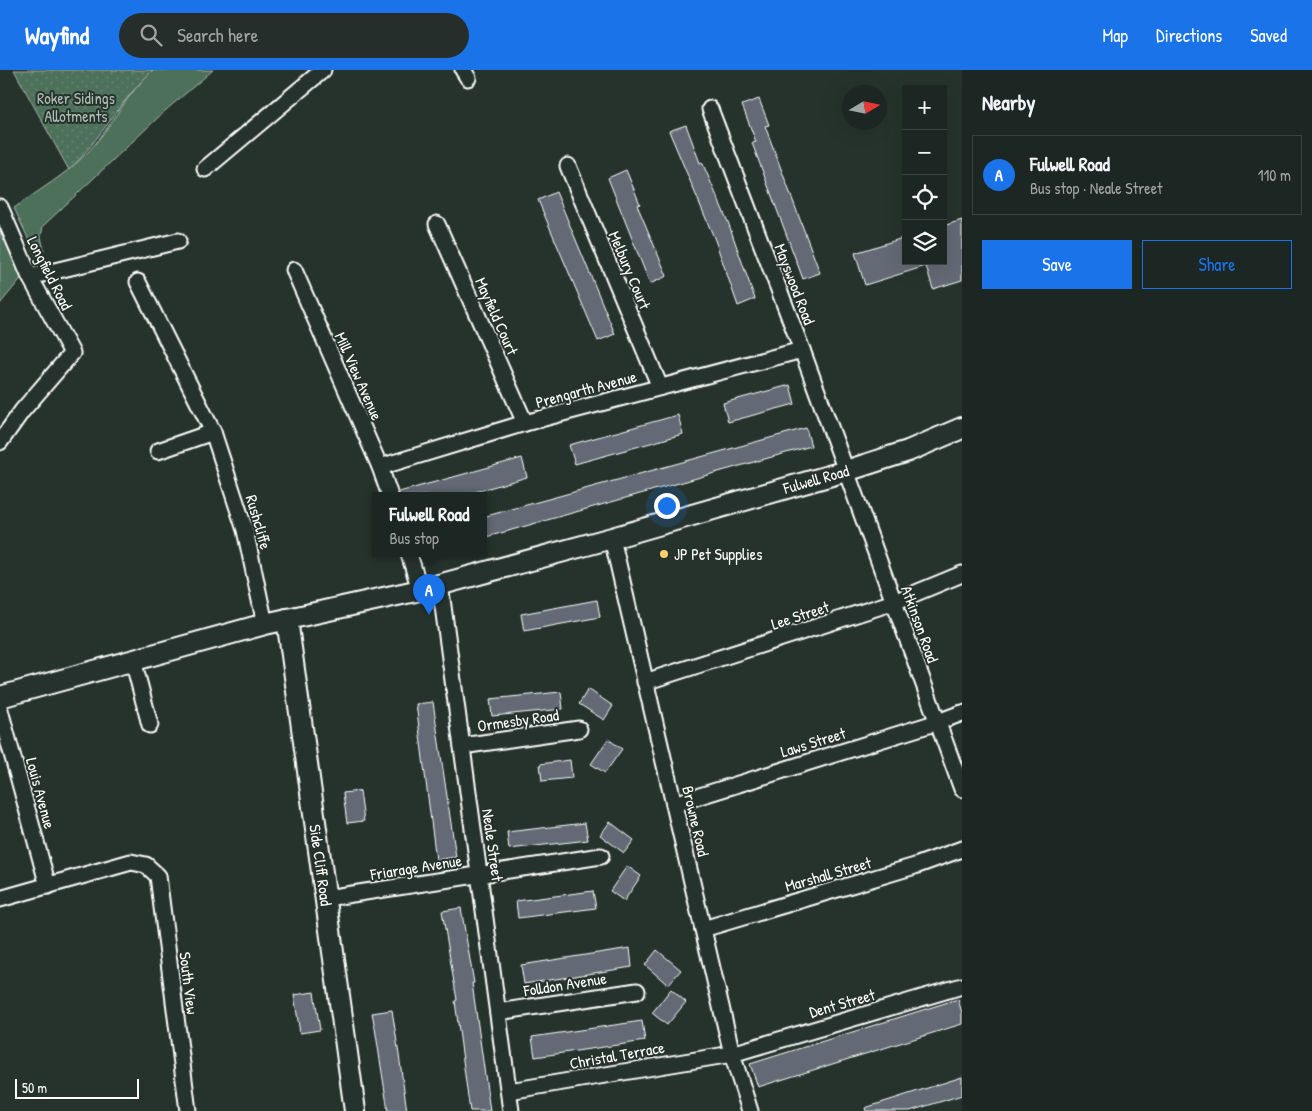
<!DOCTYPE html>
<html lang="en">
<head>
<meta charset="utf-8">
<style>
	body { margin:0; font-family:"Patrick Hand",sans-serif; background:#252e2a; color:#f1f3f6 }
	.controls { position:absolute; right:15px; top:15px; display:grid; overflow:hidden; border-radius:0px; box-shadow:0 5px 20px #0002 }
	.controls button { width:45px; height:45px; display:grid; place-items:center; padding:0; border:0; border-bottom:1px solid #3a4340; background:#1c2622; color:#f1f3f6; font:25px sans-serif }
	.compass { position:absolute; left:842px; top:15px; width:45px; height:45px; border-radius:50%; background:#1c2622; box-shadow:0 5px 20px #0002; rotate:80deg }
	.scale { position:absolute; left:15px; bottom:12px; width:124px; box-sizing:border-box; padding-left:5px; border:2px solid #fff; border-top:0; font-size:14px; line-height:18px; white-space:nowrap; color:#fff; -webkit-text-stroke:4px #26332d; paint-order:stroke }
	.you { position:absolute; left:666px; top:435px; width:18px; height:18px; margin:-12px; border:4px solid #fff; border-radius:50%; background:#1a73e8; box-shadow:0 0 0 8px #1a73e833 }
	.badge { display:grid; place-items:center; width:32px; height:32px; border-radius:50%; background:#1a73e8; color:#fff; font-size:16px; font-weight:700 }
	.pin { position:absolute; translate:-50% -41px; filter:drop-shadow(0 1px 2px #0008) }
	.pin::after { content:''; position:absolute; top:26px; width:18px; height:15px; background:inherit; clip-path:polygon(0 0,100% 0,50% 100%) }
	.popup { position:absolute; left:372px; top:422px; width:115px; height:65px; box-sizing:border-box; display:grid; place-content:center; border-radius:0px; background:#1c2622; filter:drop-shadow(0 1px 4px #0005); font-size:16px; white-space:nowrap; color:#a0a5a5 }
	.popup b { font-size:19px; color:#f1f3f6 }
	.popup::after { content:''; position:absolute; left:50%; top:100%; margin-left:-10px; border:10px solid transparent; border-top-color:#1c2622 }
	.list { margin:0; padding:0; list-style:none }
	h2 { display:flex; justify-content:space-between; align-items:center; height:65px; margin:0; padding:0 20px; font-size:21px }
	h2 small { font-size:16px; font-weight:400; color:#a0a5a5 }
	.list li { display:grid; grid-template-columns:32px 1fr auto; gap:15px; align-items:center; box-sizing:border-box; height:80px; margin:0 10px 10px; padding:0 10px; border:1px solid #3a4340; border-radius:0px }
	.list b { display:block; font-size:19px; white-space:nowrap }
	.list p { margin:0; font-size:16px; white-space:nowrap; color:#a0a5a5 }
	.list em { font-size:16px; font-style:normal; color:#a0a5a5 }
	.actions { display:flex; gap:10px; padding:15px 20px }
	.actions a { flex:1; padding:11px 0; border:1px solid #1a73e8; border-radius:0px; text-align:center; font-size:18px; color:#1a73e8 }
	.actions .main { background:#1a73e8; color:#fff }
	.icon { flex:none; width:28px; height:28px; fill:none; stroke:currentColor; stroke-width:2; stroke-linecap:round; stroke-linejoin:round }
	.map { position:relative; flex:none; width:962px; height:1041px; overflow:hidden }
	header { display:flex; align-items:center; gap:30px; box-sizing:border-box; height:70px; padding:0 25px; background:#1a73e8; color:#fff }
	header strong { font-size:24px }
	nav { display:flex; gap:28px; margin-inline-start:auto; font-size:18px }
	.search { width:350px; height:45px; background:#252e2a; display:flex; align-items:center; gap:12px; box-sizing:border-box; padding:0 18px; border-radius:28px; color:#a0a5a5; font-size:19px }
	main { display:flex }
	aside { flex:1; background:#1c2622 }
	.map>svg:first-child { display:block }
	.green { fill:#4e6f5a; stroke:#a6b7ac }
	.garden { fill:url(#garden-dots); stroke:#a6b7ac }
	.building { fill:#636a74; stroke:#fff }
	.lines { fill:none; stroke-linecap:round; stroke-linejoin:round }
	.minor-casing { stroke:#fff; stroke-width:19 }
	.tertiary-casing { stroke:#fff; stroke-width:24 }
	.minor { stroke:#26332d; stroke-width:15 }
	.tertiary { stroke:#26332d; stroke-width:20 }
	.poi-dot { fill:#ffd166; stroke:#26332d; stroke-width:2 }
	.labels { text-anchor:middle; stroke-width:4; stroke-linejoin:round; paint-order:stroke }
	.park-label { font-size:16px; fill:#afbeb5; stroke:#26332d }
	.street-label { font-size:16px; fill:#fff; stroke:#26332d }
	.poi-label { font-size:16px; fill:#fff; stroke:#26332d; text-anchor:start }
</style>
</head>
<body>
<header>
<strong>Wayfind</strong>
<div class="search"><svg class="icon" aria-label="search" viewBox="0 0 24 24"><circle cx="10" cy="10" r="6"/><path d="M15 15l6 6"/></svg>Search here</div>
<nav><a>Map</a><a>Directions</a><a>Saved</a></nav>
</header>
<main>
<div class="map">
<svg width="962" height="1041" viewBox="0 0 962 1041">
	<defs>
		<pattern id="garden-dots" width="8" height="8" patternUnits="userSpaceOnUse" patternTransform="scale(1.25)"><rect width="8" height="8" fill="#4e6f5a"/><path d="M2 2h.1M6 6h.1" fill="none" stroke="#698573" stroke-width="1.8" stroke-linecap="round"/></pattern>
	</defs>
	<rect width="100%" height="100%" fill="#26332d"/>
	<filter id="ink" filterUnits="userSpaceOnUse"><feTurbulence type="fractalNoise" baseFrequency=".02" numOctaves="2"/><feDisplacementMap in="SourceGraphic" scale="10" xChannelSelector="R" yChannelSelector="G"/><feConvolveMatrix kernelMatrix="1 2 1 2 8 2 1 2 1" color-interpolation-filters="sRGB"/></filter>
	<g filter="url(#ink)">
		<g class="green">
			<path d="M153,0H213L166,40L43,156L41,167L44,180L38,190L14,138C39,120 67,104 88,82C112,56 127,23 153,0Z"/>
			<path d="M0,161L23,206L0,234Z"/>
		</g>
		<path class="garden" d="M14,0H153C121,29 101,69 69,100Z"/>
		<g class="building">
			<path d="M759,29L769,55L765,56L820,203L803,209L752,73L756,72L742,35Z"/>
			<path d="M686,55L700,93L702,92L728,152L755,229L738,236L715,170L669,61Z"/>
			<path d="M626,100L640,134L637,135L667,206L650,214L608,108Z"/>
			<path d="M556,122L615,264L598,271L538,130Z"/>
			<path d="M962,150V210L933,219L926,196L865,215L855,183L906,167V191H943V156Z"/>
			<path d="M790,315L795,334L728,352L723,333Z"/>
			<path d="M678,345L683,364L575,394L569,375Z"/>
			<path d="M806,358L811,376L483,468V447Z"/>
			<path d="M522,388L527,407L461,426H399V422Z"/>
			<path d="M597,530L600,547L524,561L521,544Z"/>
			<path d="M588,619L613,636L604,650L579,634Z"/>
			<path d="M561,622L563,639L492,646L490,629Z"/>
			<path d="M433,632L456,787L436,790L416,634Z"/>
			<path d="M608,669L622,679L605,703L591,694Z"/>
			<path d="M570,690L572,708L542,711L540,694Z"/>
			<path d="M360,721L364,751L347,753L343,723Z"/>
			<path d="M610,752L634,770L624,783L600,765Z"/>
			<path d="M585,753L588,770L509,779L507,762Z"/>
			<path d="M627,796L641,806L624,831L610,821Z"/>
			<path d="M593,821L596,838L518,848L516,831Z"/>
			<path d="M461,838L474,913H472L490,1041H470L467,1020L455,931L457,930L442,841Z"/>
			<path d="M630,878L632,897L524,914L521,895Z"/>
			<path d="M657,880L681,900L668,915L645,895Z"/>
			<path d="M671,919L686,932L667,955L652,943Z"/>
			<path d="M314,922L320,960L300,963L294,925Z"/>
			<path d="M958,929L962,943V954L758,1017L750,994Z"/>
			<path d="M392,940L399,985L407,1041H388L375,958L372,943Z"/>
			<path d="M642,951L645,971L535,987L532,967Z"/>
			<path d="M962,1007V1025L910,1041H866L865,1038Z"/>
		</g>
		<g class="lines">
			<g class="minor-casing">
				<g id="minor">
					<path d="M463,0L468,8"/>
					<path d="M710,39L802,280L962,719"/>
					<path d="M568,96L660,317"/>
					<path d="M205,99L323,0"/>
					<path d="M0,137L30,207L72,283L22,341L0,372"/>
					<path d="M437,154L525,353"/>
					<path d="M294,200L380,397L390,426"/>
					<path d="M30,207L178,171"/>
					<path d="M138,212L213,362L245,460L265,554"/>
					<path d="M158,381L213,362"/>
					<path d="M380,397L525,353L802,280"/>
					<path d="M612,468L732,984L750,1041"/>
					<path d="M409,484L420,520"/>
					<path d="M440,514L511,1041"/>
					<path d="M133,590L150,655"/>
					<path d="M645,612L894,532L962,504"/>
					<path d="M0,640L48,816"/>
					<path d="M462,676L579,659"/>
					<path d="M674,734L938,652L962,643"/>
					<path d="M326,828L601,786"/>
					<path d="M0,829L131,792L146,795L158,806L188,1041"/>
					<path d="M703,859L915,796L962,779"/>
					<path d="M498,942L637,921"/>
					<path d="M509,1021L732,984L962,916"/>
				</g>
			</g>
			<g class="tertiary-casing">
				<g id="tertiary">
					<path d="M287,549L355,1041"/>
					<path d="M0,627L265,554L420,520L612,468L846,401L908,381L962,358"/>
				</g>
			</g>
			<use href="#minor" class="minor"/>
			<use href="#tertiary" class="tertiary"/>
		</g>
	</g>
	<circle class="poi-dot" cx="664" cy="484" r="5"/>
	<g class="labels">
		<g class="park-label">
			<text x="76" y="34">Roker Sidings<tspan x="76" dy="18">Allotments</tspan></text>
		</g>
		<g class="street-label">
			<text transform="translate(630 200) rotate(67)" y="6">Melbury Court</text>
			<text transform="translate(50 203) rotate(63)" y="6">Longfield Road</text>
			<text transform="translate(795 214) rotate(69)" y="6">Mayswood Road</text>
			<text transform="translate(497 246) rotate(66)" y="6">Mayfield Court</text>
			<text transform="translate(359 306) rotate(66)" y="6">Mill View Avenue</text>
			<text transform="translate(586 319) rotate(-15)" y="6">Prengarth Avenue</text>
			<text transform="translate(816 409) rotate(-16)" y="6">Fulwell Road</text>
			<text transform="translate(259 452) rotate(74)" y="6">Rushcliffe</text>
			<text transform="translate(800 545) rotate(-18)" y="6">Lee Street</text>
			<text transform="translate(920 554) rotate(70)" y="6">Atkinson Road</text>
			<text transform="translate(518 650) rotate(-8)" y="6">Ormesby Road</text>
			<text transform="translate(813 672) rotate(-17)" y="6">Laws Street</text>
			<text transform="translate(41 723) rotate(75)" y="6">Louis Avenue</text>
			<text transform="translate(696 751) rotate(77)" y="6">Browne Road</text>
			<text transform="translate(493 775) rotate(82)" y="6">Neale Street</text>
			<text transform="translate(321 795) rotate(82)" y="6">Side Cliff Road</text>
			<text transform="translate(416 797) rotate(-9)" y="6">Friarage Avenue</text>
			<text transform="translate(828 804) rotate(-16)" y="6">Marshall Street</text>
			<text transform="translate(189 913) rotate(83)" y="6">South View</text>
			<text transform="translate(565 914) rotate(-9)" y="6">Folldon Avenue</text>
			<text transform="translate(842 933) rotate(-16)" y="6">Dent Street</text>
			<text transform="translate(617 985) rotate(-10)" y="6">Christal Terrace</text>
		</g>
		<g class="poi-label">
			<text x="674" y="490">JP Pet Supplies</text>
		</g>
	</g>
</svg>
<div class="controls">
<button>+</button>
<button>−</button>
<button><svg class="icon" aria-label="locate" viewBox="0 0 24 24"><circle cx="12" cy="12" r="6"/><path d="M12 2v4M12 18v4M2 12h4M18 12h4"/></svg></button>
<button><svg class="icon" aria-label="layers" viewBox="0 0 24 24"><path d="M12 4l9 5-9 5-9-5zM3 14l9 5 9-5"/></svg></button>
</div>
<svg class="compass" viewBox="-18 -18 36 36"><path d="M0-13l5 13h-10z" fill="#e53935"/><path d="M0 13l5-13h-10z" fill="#a0a5a5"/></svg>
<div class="scale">50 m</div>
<div class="you"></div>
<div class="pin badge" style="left:429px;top:545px">A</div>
<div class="popup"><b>Fulwell Road</b>Bus stop</div>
</div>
<aside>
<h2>Nearby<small></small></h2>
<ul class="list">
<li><span class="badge">A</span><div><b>Fulwell Road</b><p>Bus stop · Neale Street</p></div><em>110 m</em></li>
</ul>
<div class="actions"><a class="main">Save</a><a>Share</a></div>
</aside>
</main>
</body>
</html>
